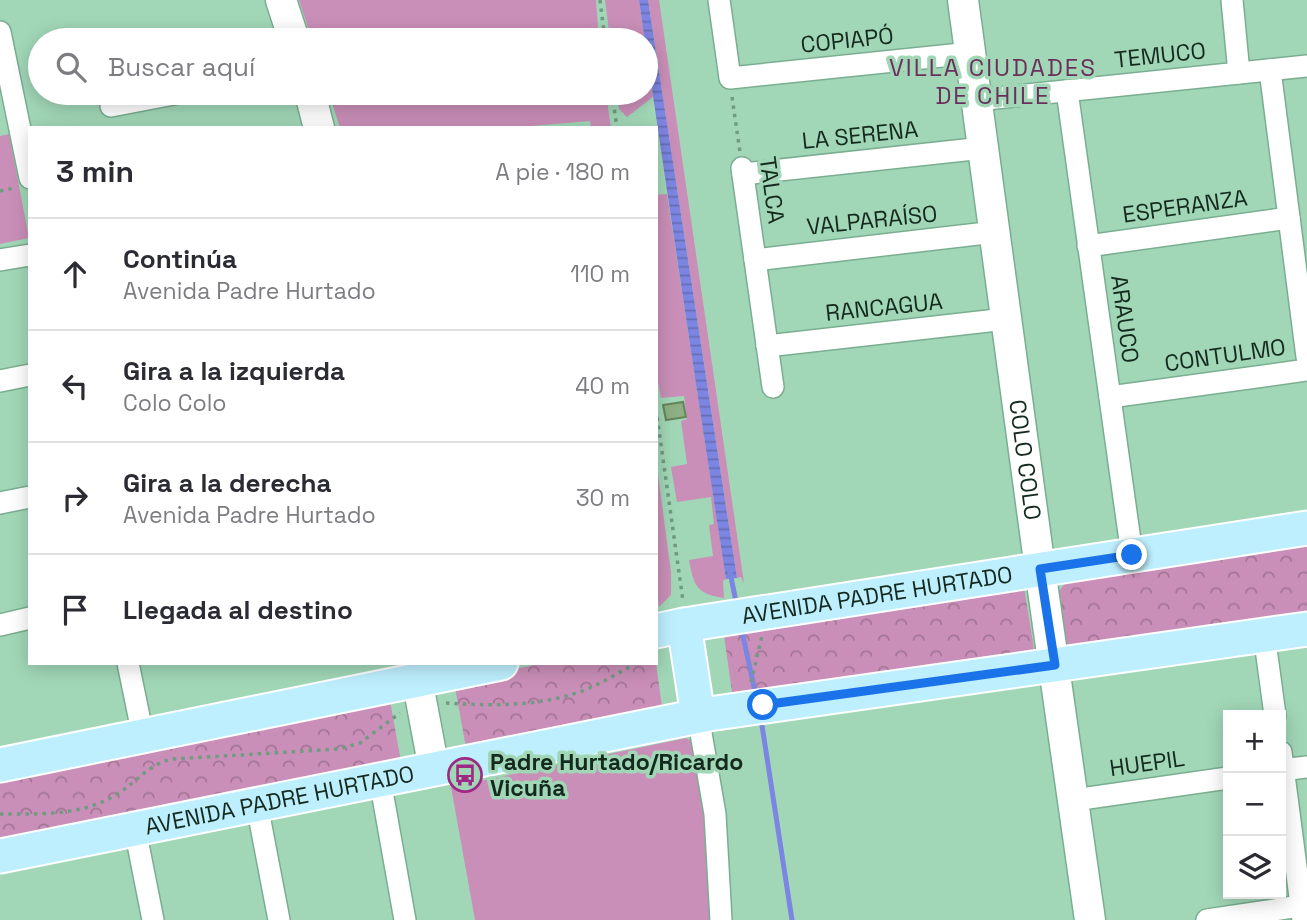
<!DOCTYPE html>
<html lang="es">
<head>
<meta charset="utf-8">
<style>
	body { margin:0; font-family:"Space Grotesk",sans-serif; background:#f2f2f3; color:#2b2b33 }
	.controls { position:absolute; right:21px; bottom:21px; display:grid; overflow:hidden; border-radius:0px; box-shadow:0 4px 18px #0003 }
	.controls button { width:63px; height:63px; display:grid; place-items:center; padding:0; border:0; border-bottom:2px solid #e1e1e2; background:#fff; color:#2b2b33; font:35px sans-serif }
	.stop { position:absolute; width:21px; height:21px; margin:-16px; border:5px solid #1a73e8; border-radius:50%; background:#fff }
	.stop.end { background:#1a73e8; border-color:#fff; box-shadow:0 2px 7px #0008 }
	.list { margin:0; padding:0; list-style:none }
	h2 { display:flex; justify-content:space-between; align-items:center; height:91px; margin:0; padding:0 28px; font-size:30px }
	h2 small { font-size:23px; font-weight:400; color:#7c7c81 }
	.list li { display:grid; grid-template-columns:46px 1fr auto; gap:21px; align-items:center; box-sizing:border-box; height:112px; padding:0 28px; border-top:2px solid #e1e1e2 }
	.list b { display:block; font-size:26px; white-space:nowrap }
	.list p { margin:0; font-size:23px; white-space:nowrap; color:#7c7c81 }
	.list em { font-size:23px; font-style:normal; color:#7c7c81 }
	.icon { flex:none; width:38px; height:38px; fill:none; stroke:currentColor; stroke-width:2; stroke-linecap:round; stroke-linejoin:round }
	.map { position:relative; flex:none; width:1307px; height:920px; overflow:hidden }
	.search { position:absolute; background:#fff; box-shadow:0 4px 18px #0003; left:28px; top:28px; width:630px; height:77px; display:flex; align-items:center; gap:18px; box-sizing:border-box; padding:0 24px; border-radius:38px; color:#7c7c81; font-size:26px }
	.panel { position:absolute; background:#fff; box-shadow:0 4px 18px #0003; left:28px; top:126px; width:630px; height:539px; border-radius:0px }
	.map>svg:first-child { display:block }
	.grass { fill:#ca8fb8 }
	.park { fill:url(#park-crowns) }
	.water { fill:url(#water-rules) }
	.lines { fill:none; stroke-linecap:round; stroke-linejoin:round }
	.stream { stroke:#7d85e2; stroke-width:5 }
	.building { fill:#8eaf84; stroke:#65855b; stroke-width:2 }
	.street-casing { stroke:#7aae90; stroke-width:24 }
	.secondary-casing { stroke:#7aae90; stroke-width:33 }
	.primary-casing { stroke:#fff; stroke-width:37 }
	.path { stroke:#709b82; stroke-width:3.5; stroke-dasharray:3.5 5; stroke-linecap:butt }
	.street { stroke:#fff; stroke-width:21 }
	.secondary { stroke:#fff; stroke-width:30 }
	.primary { stroke:#beeffe; stroke-width:33 }
	.route { stroke:#1a73e8; stroke-width:9 }
	.labels { text-anchor:middle; stroke-width:7; stroke-linejoin:round; paint-order:stroke }
	.street-label { font-size:23px; fill:#152a1e; stroke:#a1d7b7 }
	.poi-label { font-size:23px; font-weight:bold; fill:#152a1e; stroke:#a1d7b7; text-anchor:start }
	.neighbourhood-label { font-size:24px; letter-spacing:2px; fill:#6a305b; stroke:#a1d7b7 }
</style>
</head>
<body>
<div class="map">
<svg width="1307" height="920" viewBox="0 0 1307 920">
	<defs>
		<pattern id="park-crowns" width="20" height="18" patternUnits="userSpaceOnUse" patternTransform="scale(1.75)"><rect width="20" height="18" fill="#ca8fb8"/><path d="M2 6a3 3 0 1 1 6 0M12 15a3 3 0 1 1 6 0" fill="none" stroke="#a37595"/></pattern>
		<pattern id="water-rules" width="6" height="5" patternUnits="userSpaceOnUse" patternTransform="scale(1.75)"><rect width="6" height="5" fill="#7d85e2"/><path d="M0 2.5h6" fill="none" stroke="#656db7"/></pattern>
	</defs>
	<rect width="100%" height="100%" fill="#a1d7b7"/>
	<g class="grass">
		<path d="M299,0H596L599,40H312Z"/>
		<path d="M605,0H639L645,40H610Z"/>
		<path d="M648,0H659L744,583L741,577L737,578Z"/>
		<path d="M646,45L653,97L627,117L619,109L617,93H646Z"/>
		<path d="M329,93H606L611,128H591L590,121L507,128H340Z"/>
		<path d="M9,134L29,238L0,244V136Z"/>
		<path d="M667,194L726,579L723,581L724,598C697,594 694,587 689,560L713,556L709,525L714,524L711,497L677,502L671,467L687,464L681,421L687,419L684,396L661,398L656,372V195Z"/>
		<path d="M656,459L671,572V595L659,607L656,585Z"/>
		<path d="M686,738L693,742L703,780L714,920H475L451,787Z"/>
	</g>
	<g class="park">
		<path d="M1307,545V620L1065,647C1061,627 1048,596 1067,582Z"/>
		<path d="M1023,581L1035,655L733,699L723,629Z"/>
		<path d="M544,663H656L663,714L467,753L454,682Z"/>
		<path d="M389,695L402,767L0,849V774Z"/>
	</g>
	<path class="water" d="M639,0H648L737,578L726,579C696,387 667,192 639,0Z"/>
	<g class="lines">
		<g class="stream">
			<path d="M730,572L737,607"/>
			<path d="M741,627L756,696"/>
			<path d="M761,719L792,920"/>
		</g>
	</g>
	<path class="building" d="M683,402L686,417L666,420L663,405Z"/>
	<g class="lines">
		<g class="street-casing">
			<g id="street">
				<path d="M719,0L730,78L971,53"/>
				<path d="M1232,0L1239,73"/>
				<path d="M0,32L30,178"/>
				<path d="M1270,70L1307,357"/>
				<path d="M1067,91L1132,555"/>
				<path d="M977,100L1307,66"/>
				<path d="M111,106L179,93"/>
				<path d="M742,168L773,387"/>
				<path d="M743,174L983,148"/>
				<path d="M1088,246L1289,218"/>
				<path d="M0,260L30,255"/>
				<path d="M755,260L995,232"/>
				<path d="M767,346L1006,319"/>
				<path d="M0,381L30,375"/>
				<path d="M1110,397L1307,370"/>
				<path d="M0,503L30,497"/>
				<path d="M0,625L30,618"/>
				<path d="M1264,634L1275,715"/>
				<path d="M128,663L143,736"/>
				<path d="M698,716L715,814L721,920"/>
				<path d="M1281,752L1303,920"/>
				<path d="M1281,770L1307,767"/>
				<path d="M380,780L405,920"/>
				<path d="M1074,800L1228,778"/>
				<path d="M257,805L279,920"/>
				<path d="M135,829L153,920"/>
				<path d="M1207,920L1307,905"/>
			</g>
		</g>
		<g class="secondary-casing">
			<g id="secondary">
				<path d="M281,0L294,40"/>
				<path id="s1" d="M963,0L1040,569L1090,920"/>
				<path d="M310,93L319,128"/>
				<path d="M414,663L434,769"/>
			</g>
		</g>
		<g class="primary-casing">
			<g id="primary">
				<path d="M684,625L698,716"/>
				<path id="s2" d="M656,631L684,625L1307,528"/>
				<path d="M0,765L501,663"/>
				<path id="s3" d="M0,856L709,714L1307,629"/>
			</g>
		</g>
		<g class="path">
			<path d="M600,0L605,40"/>
			<path d="M612,93L617,128"/>
			<path d="M732,97L740,152"/>
			<path d="M0,191L15,188"/>
			<path d="M656,409L683,601"/>
			<path d="M751,682L762,636"/>
			<path d="M446,703C492,706 543,707 587,689C604,682 620,672 636,663"/>
			<path d="M0,814C39,814 84,816 117,794C137,782 149,764 172,759L339,749L360,743L400,713"/>
		</g>
		<use href="#street" class="street"/>
		<use href="#secondary" class="secondary"/>
		<use href="#primary" class="primary"/>
	</g>
	<g class="lines">
		<path class="route" d="M763,705L1055,665L1040,569L1132,555"/>
	</g>
	<defs>
		<g id="bus-ring" transform="scale(1.75)"><circle r="9.5" fill="#a1d7b7" stroke="#9e2984" stroke-width="1.5"/><path d="M-5-6H5V4H4V6H2V4H-2V6H-4V4H-5ZM-3.5-4V0h7V-4ZM-3.5 1.2v1.5H-2V1.2ZM2 1.2v1.5H3.5V1.2Z" fill="#9e2984"/></g>
	</defs>
	<g fill-rule="evenodd">
		<use href="#bus-ring" x="465" y="775"/>
	</g>
	<g class="labels">
		<g class="street-label">
			<text transform="translate(847 40) rotate(-6)" y="8">COPIAPÓ</text>
			<text transform="translate(1160 55) rotate(-6)" y="8">TEMUCO</text>
			<text transform="translate(860 135) rotate(-6)" y="8">LA SERENA</text>
			<text transform="translate(772 190) rotate(82)" y="8">TALCA</text>
			<text transform="translate(1185 206) rotate(-8)" y="8">ESPERANZA</text>
			<text transform="translate(872 220) rotate(-6)" y="8">VALPARAÍSO</text>
			<text transform="translate(884 307) rotate(-6)" y="8">RANCAGUA</text>
			<text transform="translate(1125 319) rotate(82)" y="8">ARAUCO</text>
			<text transform="translate(1225 355) rotate(-8)" y="8">CONTULMO</text>
			<text dy="8" stroke="none"><textPath href="#s1" startOffset="464">COLO COLO</textPath></text>
			<text dy="8" stroke="none"><textPath href="#s2" startOffset="224">AVENIDA PADRE HURTADO</textPath></text>
			<text transform="translate(1147 763) rotate(-8)" y="8">HUEPIL</text>
			<text dy="8" stroke="none"><textPath href="#s3" startOffset="285">AVENIDA PADRE HURTADO</textPath></text>
		</g>
		<g class="poi-label">
			<text x="490" y="770">Padre Hurtado/Ricardo<tspan x="490" dy="26">Vicuña</tspan></text>
		</g>
		<g class="neighbourhood-label">
			<text x="993" y="76">VILLA CIUDADES<tspan x="993" dy="28">DE CHILE</tspan></text>
		</g>
	</g>
</svg>
<div class="controls">
<button>+</button>
<button>−</button>
<button><svg class="icon" aria-label="layers" viewBox="0 0 24 24"><path d="M12 4l9 5-9 5-9-5zM3 14l9 5 9-5"/></svg></button>
</div>
<div class="stop" style="left:763px;top:705px"></div>
<div class="stop end" style="left:1132px;top:555px"></div>
<div class="search"><svg class="icon" aria-label="search" viewBox="0 0 24 24"><circle cx="10" cy="10" r="6"/><path d="M15 15l6 6"/></svg>Buscar aquí</div>
<section class="panel">
<h2>3 min<small>A pie · 180 m</small></h2>
<ul class="list">
<li><svg class="icon" aria-label="ahead" viewBox="0 0 24 24"><path d="M12 20V5M6 11l6-6 6 6"/></svg><div><b>Continúa</b><p>Avenida Padre Hurtado</p></div><em>110 m</em></li>
<li><svg class="icon" aria-label="left" viewBox="0 0 24 24"><path d="M17 20v-9H6M10 6l-5 5 5 5"/></svg><div><b>Gira a la izquierda</b><p>Colo Colo</p></div><em>40 m</em></li>
<li><svg class="icon" aria-label="right" viewBox="0 0 24 24"><path d="M7 20v-9h11M14 6l5 5-5 5"/></svg><div><b>Gira a la derecha</b><p>Avenida Padre Hurtado</p></div><em>30 m</em></li>
<li><svg class="icon" aria-label="arrive" viewBox="0 0 24 24"><path d="M6 21V4h12l-3 4 3 4H6"/></svg><div><b>Llegada al destino</b></div></li>
</ul>
</section>
</div>
</body>
</html>
